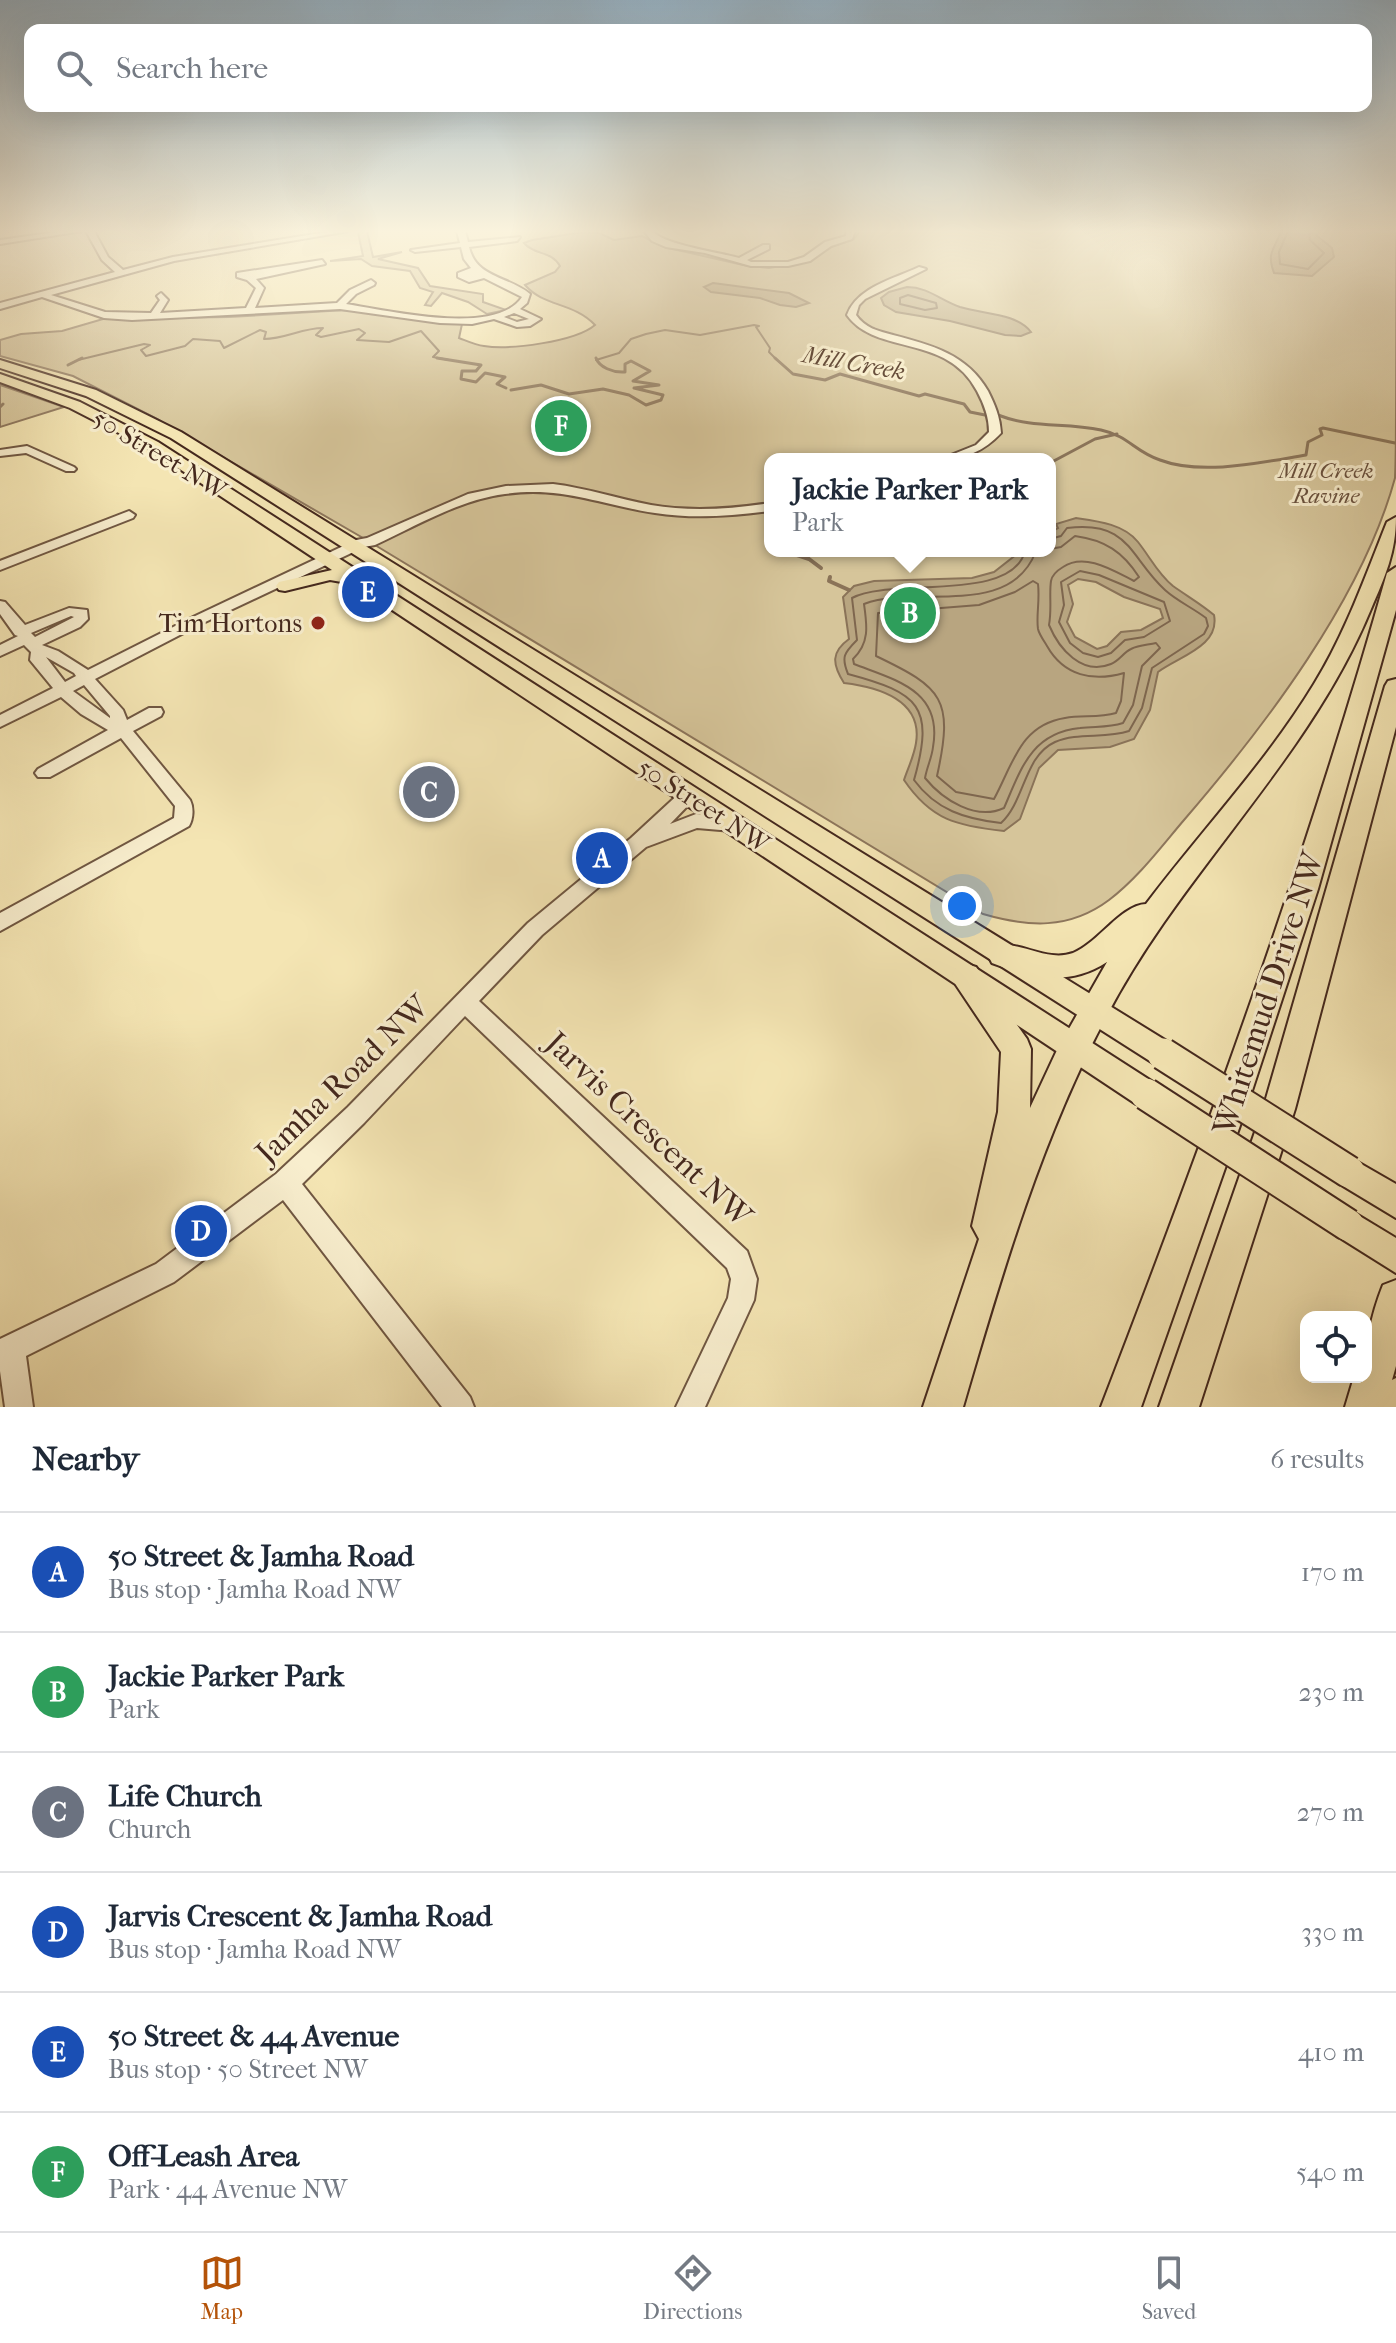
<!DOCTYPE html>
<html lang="en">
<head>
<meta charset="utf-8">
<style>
	body { margin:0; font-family:"IM FELL French Canon",serif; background:#f6f6f7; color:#1f2937 }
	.controls { position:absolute; right:24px; bottom:24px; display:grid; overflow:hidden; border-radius:16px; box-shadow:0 8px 32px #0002 }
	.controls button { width:72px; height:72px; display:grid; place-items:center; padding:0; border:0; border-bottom:2px solid #e0e1e3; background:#fff; color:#1f2937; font:40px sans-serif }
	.you { position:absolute; left:962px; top:906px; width:28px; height:28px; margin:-20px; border:6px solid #fff; border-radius:50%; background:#1a73e8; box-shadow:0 0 0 12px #1a73e833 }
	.badge { display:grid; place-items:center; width:52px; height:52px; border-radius:50%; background:#b45309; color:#fff; font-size:26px; font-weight:700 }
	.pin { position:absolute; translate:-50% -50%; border:4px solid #fff; box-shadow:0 2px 8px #0006 }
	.popup { position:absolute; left:764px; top:453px; width:292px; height:104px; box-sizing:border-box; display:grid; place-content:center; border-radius:16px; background:#fff; filter:drop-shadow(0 2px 6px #0005); font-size:26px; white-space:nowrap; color:#747a83 }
	.popup b { font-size:30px; color:#1f2937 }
	.popup::after { content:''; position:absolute; left:50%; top:100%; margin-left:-16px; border:16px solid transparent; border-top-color:#fff }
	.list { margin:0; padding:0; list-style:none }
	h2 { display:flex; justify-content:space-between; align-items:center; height:104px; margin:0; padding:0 32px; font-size:34px }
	h2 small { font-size:26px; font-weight:400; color:#747a83 }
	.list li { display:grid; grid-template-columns:52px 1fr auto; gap:24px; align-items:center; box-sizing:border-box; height:120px; padding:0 32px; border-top:2px solid #e0e1e3 }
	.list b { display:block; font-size:30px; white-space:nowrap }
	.list p { margin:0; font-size:26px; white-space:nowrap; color:#747a83 }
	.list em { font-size:26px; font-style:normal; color:#747a83 }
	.icon { flex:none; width:44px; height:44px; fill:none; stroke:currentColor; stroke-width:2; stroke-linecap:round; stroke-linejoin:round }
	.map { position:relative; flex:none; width:1396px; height:1407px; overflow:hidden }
	.search { position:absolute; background:#fff; box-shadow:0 8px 32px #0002; left:24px; right:24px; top:24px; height:88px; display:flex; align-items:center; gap:20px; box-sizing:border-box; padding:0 28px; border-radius:16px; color:#747a83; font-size:30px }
	.sheet { height:824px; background:#fff }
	nav { display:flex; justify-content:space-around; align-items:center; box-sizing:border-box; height:112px; border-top:2px solid #e0e1e3; background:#fff; font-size:22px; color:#747a83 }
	nav a { display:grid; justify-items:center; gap:4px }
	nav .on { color:#b45309 }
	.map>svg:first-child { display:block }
	.green { fill:#d6c59a; stroke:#8d765c; stroke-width:2; fill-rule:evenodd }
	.water { fill:#b8a580; stroke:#8a7358; stroke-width:2; fill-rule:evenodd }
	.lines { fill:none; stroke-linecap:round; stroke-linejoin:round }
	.shore { stroke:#7e664e; stroke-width:2 }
	.stream-far2 { stroke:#8a7358; stroke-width:2 }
	.stream-far1 { stroke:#8a7358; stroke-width:3 }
	.stream { stroke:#8a7358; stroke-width:4 }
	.minor-casing { stroke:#705742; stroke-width:4 }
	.major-casing { stroke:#44281d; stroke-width:4 }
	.highway-casing { stroke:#44281d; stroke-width:4 }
	.minor { fill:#f8eece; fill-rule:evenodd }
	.major { fill:#f4e5b3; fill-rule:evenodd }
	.highway { fill:#f4e5b3; fill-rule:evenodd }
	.major-bridge-casing { stroke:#44281d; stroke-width:35; stroke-linecap:butt }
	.major-bridge { stroke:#f4e5b3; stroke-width:31 }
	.poi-dot { fill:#8f2418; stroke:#f8eece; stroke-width:3 }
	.labels { text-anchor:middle; stroke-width:6; stroke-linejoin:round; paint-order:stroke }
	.far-park-label { font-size:22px; font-style:italic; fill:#684f3c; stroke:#f8eece }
	.far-water-label { font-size:24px; font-style:italic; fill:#674e3b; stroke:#f8eece }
	.street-label { font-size:26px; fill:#44281d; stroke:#f8eece }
	.poi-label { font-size:26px; fill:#44281d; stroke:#f8eece; text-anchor:end }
	.near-street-label { font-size:32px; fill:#44281d; stroke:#f8eece }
</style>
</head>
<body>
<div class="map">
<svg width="1396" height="1407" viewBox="0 0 1396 1407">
	<rect width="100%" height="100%" fill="#f4e5b3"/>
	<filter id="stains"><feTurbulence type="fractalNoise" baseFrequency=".0025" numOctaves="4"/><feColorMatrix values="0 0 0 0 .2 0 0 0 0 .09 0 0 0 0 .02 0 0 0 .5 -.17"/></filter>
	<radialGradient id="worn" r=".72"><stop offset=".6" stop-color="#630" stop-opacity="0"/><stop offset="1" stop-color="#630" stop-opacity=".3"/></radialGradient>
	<g class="green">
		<path d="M367,231L373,257L402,252L378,259L418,268L430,286L483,294V302L506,310L487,314L468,302L442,293L431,306L425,305L433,292L420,288L410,271L372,266L361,259L330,261L363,256L358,232Z"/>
		<path d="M860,231H1396C1396,289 1396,348 1396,406C1396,428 1396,457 1395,478C1362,599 1265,726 1184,820C1161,847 1138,878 1109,900C1069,930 1028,927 983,914L370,542L157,419L73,376L0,356V340L21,334L62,331L103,319L229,317L346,310L462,324L459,338C467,341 475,345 484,346C509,350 575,342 595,325C573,302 544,307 525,285L555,272L560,266C551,250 535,256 524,243L532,240L583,232L599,233L614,240L642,236L664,247L743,265L769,268L810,261L828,248L854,239ZM770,459H1050V551H770Z"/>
		<path d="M0,385L64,407L0,427Z"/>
	</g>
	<g class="water">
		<path d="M1281,231H1318L1316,235L1332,248L1334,257L1312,276L1274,273C1266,252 1275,249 1281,231Z"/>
		<path d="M713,283L789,293L809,303L796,307L780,305L760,298L711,292L704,287Z"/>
		<path d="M907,287C928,287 940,300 960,307C982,314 1017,313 1031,332L1021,336L1005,335L950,321L896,312L884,305L881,298L889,292Z"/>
		<path d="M1076,518C1097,521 1124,524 1138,542C1150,557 1158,574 1173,586C1187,596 1201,604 1214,615C1220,646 1180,656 1158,672L1150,710L1134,739L1110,747L1058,750L1039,768L1020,819L1004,831C957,826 931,820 904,780C908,768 914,756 916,743C923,700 878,687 844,683C832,664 831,652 849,639L843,597L854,586L874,581L972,578L994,572L1021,551H1050V532L1058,528L1056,524ZM1078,579L1096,582L1124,597L1160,609L1163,618L1141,630L1121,632L1107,646L1097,649L1075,637L1067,622L1073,604L1068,585Z"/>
	</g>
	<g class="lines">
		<g class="shore">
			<path d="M1288,231L1279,252L1280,264L1308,269L1324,253L1310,240L1309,231"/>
			<path d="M908,295L936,303L937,308L925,310L900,304V298Z"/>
			<path d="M1025,551C1012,603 891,577 852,598L857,640C844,653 841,657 848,674C919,693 935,706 914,780C936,810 965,819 1001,823C1025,801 1024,756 1055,742C1078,732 1105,739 1129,731L1142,708L1152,668L1204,634L1208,626L1206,618C1193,608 1177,601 1165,590C1129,557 1130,520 1067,528L1061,536L1050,539"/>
			<path d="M1036,551C1010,620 916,584 864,604C867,625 870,643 853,659L854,664C895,680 943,690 933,747C932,757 927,767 925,778C943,800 976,821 1004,808C1021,769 1031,733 1080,728C1095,726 1108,728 1123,723L1133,705L1142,666L1160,648L1156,643C1148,645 1139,645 1131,649C1124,652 1119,661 1111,664C1082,676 1059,649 1049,625C1052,609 1049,594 1051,581C1052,575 1058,570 1063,567C1085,552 1114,571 1134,581L1139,577C1123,552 1105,540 1075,536L1061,547L1050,549"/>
			<path d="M1080,571L1099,575L1164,602L1170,621L1144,637L1125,640L1111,653L1098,657L1083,653L1070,643L1059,622L1064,605L1061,582Z"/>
			<path d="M1033,581L1038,584C1040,600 1036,616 1038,629C1039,634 1044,641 1047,646C1064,676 1093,682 1124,673L1121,701L1116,713C1099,718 1082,715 1065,718C1020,725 1013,764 994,799L956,792L937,776C954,699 943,688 876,656L878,613L979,605L1015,592Z"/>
		</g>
		<g class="stream-far2">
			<path d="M78,360L144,344L150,345L141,350L146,356L185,346L193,339L220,341L224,348L260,330L266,332L264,339C285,339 302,328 323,328L316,335L321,337L359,329L365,333L357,340L389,342L421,331L439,351L433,357L449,360"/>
			<path d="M596,360L619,353L631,339L646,334L665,330L700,335L754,325L759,326L756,327L770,348L769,352L777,360"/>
		</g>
		<g class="stream-far1">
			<path d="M437,358L481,365L476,371H462L461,379L476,382L485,373L505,377L497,384L506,388"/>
			<path d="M775,358L793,374L825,380L840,374L919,396L925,394L964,404L970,412L985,415"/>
			<path d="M68,365L82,358"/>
			<path d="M511,390L541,385L569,394L603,389L629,395L646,405L661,400L663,395L634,388L659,385L633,381L650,371L631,361L625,364V372C613,373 599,367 596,358"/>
			<path d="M0,407L3,404"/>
			<path d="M998,415C1034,429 1064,422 1101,430C1129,436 1135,452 1160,460C1202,476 1263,462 1306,455L1308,442L1322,435L1320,429L1323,428L1395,443"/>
			<path d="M1050,463L1095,439L1117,434"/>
		</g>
		<g class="stream">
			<path d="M788,552L809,559L821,568"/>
			<path d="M830,577L829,581L849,590"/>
		</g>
		<g class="minor-casing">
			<g id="minor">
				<path d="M64,231H82L0,244V240Z"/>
				<path d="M86,231H94L108,257L123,270L173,257L333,231H349L174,261L51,295L105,312L151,313L160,300L157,296L161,293L168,300L160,313L246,308L256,288L247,280L237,277V273L322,260L325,264L256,279L264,288L255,308L337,303L350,290L371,280L375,283L374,285L356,294L346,304C387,310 496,337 522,297L484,278L469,282L458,277V273L471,268L464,259L461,247L415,252L411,250L460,243L457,231H465L468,242L520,237L517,241L469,247C476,278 508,276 530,294L527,303L520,309L541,319L530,326L517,327L494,319L472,324L440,323L340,309L132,320L104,318L42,297L0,309V303L115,272L102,260ZM514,313L529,319L517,322L504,317Z"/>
				<path d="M644,231H652C665,245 717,252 739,258L763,245H769V249L747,260L751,262H788L804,257L825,242L846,236L847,231H855L852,239L831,246L810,261L788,266H751L705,253L666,247L652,241Z"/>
				<path d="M919,267L926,269L865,299L859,305L856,315C865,328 878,331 893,335C931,345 967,354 988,391C995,405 1000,417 1001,433C984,451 966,459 941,459L976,445L989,432C989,417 984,404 977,391C947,333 876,356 847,315C857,287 894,279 919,267Z"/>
				<path d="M27,446L74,467L76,469L74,471H66L26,453L0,456V450Z"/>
				<path d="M553,484C587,488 618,499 651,505C691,512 731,509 770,503V511C731,516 694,519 655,513C600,505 564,486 505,494C459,500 416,526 375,545L364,547L201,624L95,679L123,710L127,720L149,708H161L163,712L161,716L133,731L190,800C194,808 193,819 189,826L0,931V913L174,818L175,806L121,738L50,777H38L35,773L38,769L108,730L81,714L61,697L0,727V715L53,688L30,660L31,652L24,645L0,656V645L18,636L15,635L0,614V601L5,602L25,625L69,608L87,610L88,619L80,627L42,645L58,651L88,670L191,618L356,540L367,538L468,494L506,486ZM71,616L74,617L35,637L31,633ZM46,657L74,673L76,676L65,682ZM84,685L110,716V718L73,691Z"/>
				<path d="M129,511L135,515L133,518L0,570V561Z"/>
				<path d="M689,789L695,790L698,795L670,824L696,814L738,819L741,824L738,829L732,831L697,828L646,847L542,935L479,1001L747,1251L757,1279L754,1300L705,1407H676L728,1298L731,1279L727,1268L465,1016L364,1123L302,1184L470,1397L474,1407H442L283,1200L174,1282L26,1356L33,1407H5L0,1371V1339L156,1264L276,1174L348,1107L528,923L631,838L683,790Z"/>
			</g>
		</g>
		<g class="major-casing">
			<g id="major">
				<path d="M0,360L96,390L181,432L1173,1045L1177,1054L1173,1063L1163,1067L1153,1063L171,438L86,396L0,368Z"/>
				<path d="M0,374L80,402L158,442L1156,1084L1160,1094L1156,1104L1146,1108L1136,1104L353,584L330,580L285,591L279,590L276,586L279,582L332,570L148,448L70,408L0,382Z"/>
				<path d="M1349,1157L1396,1184V1218L1338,1183L1334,1172L1338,1161Z"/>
				<path d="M1348,1209L1396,1238V1273L1337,1236L1332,1225L1337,1214Z"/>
			</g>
		</g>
		<g class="highway-casing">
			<g id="highway">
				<path d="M1396,517C1396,552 1385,577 1371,609C1309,760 1182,871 1107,1015C1041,1139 1002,1273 963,1407H923L979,1239L972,1226L998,1112L1001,1052L956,985L952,976L956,967L966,964L976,967L1027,1039L1031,1049L1030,1108L1058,1048L1107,962C1068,987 1033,978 992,963L988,955L992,947C1017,938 1045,963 1073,953C1098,943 1121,905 1146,904C1201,831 1266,763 1314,684C1345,634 1365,577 1387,522Z"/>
				<path d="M1396,567V610L1318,889L1250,1097L1141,1407H1101C1207,1132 1307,857 1387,573Z"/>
				<path d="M1396,679V727L1295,1109L1199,1407H1159L1263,1109L1385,686L1388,681Z"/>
				<path d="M1396,1280V1366L1392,1380L1396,1378V1407H1345L1354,1377H1366C1366,1342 1370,1318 1383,1285Z"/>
			</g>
		</g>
		<use href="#minor" class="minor"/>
		<use href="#major" class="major"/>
		<use href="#highway" class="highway"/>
		<g class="major-bridge-casing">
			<g id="major-bridge">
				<path d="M1163,1054L1349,1172"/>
				<path d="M1146,1094L1348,1225"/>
			</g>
		</g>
		<use href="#major-bridge" class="major-bridge"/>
	</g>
	<linearGradient id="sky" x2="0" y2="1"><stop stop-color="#95aebe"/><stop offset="0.54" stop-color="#faf3dd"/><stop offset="1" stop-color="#faf3dd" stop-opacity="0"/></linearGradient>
	<rect width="1396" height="428" fill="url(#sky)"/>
	<circle class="poi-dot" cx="318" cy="623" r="8"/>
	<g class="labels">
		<g class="far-park-label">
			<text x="1326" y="478">Mill Creek<tspan x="1326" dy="25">Ravine</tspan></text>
		</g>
		<g class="far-water-label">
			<text transform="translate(854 363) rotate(10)" y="8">Mill Creek</text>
		</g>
		<g class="street-label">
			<text transform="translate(160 454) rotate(31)" y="9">50 Street NW</text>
			<text transform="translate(704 805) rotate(33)" y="9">50 Street NW</text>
		</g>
		<g class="poi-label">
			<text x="302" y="632">Tim Hortons</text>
		</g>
		<g class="near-street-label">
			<text transform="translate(1268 993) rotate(-72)" y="11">Whitemud Drive NW</text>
			<text transform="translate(342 1079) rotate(-44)" y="11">Jamha Road NW</text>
			<text transform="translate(649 1129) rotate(43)" y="11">Jarvis Crescent NW</text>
		</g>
	</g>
	<rect width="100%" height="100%" filter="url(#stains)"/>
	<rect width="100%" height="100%" fill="url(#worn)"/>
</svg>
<div class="controls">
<button><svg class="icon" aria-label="locate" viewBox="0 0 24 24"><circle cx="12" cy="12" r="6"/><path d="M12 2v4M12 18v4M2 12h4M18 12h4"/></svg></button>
</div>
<div class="you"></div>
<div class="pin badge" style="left:602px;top:858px;background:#1a4fb4">A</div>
<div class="pin badge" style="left:910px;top:613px;background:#2e9e5b">B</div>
<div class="popup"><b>Jackie Parker Park</b>Park</div>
<div class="pin badge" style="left:429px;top:792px;background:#6b7280">C</div>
<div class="pin badge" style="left:201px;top:1231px;background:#1a4fb4">D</div>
<div class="pin badge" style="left:368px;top:592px;background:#1a4fb4">E</div>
<div class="pin badge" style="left:561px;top:426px;background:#2e9e5b">F</div>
<div class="search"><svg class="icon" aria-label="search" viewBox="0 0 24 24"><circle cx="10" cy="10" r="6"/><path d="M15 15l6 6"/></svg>Search here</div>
</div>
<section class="sheet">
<h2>Nearby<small>6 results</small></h2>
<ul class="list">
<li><span class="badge" style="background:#1a4fb4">A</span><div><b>50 Street &amp; Jamha Road</b><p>Bus stop · Jamha Road NW</p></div><em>170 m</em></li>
<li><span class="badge" style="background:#2e9e5b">B</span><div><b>Jackie Parker Park</b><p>Park</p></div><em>230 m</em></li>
<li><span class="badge" style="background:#6b7280">C</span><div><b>Life Church</b><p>Church</p></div><em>270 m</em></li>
<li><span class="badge" style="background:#1a4fb4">D</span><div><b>Jarvis Crescent &amp; Jamha Road</b><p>Bus stop · Jamha Road NW</p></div><em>330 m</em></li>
<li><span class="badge" style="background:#1a4fb4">E</span><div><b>50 Street &amp; 44 Avenue</b><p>Bus stop · 50 Street NW</p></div><em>410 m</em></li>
<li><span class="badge" style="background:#2e9e5b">F</span><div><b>Off-Leash Area</b><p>Park · 44 Avenue NW</p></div><em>540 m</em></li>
</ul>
</section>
<nav>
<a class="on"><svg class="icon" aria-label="map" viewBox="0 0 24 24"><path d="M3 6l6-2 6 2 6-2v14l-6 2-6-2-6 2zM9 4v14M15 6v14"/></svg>Map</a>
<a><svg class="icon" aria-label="directions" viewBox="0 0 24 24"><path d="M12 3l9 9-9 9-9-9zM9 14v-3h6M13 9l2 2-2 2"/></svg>Directions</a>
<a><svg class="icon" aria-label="saved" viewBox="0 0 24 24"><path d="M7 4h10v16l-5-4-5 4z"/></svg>Saved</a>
</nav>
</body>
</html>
